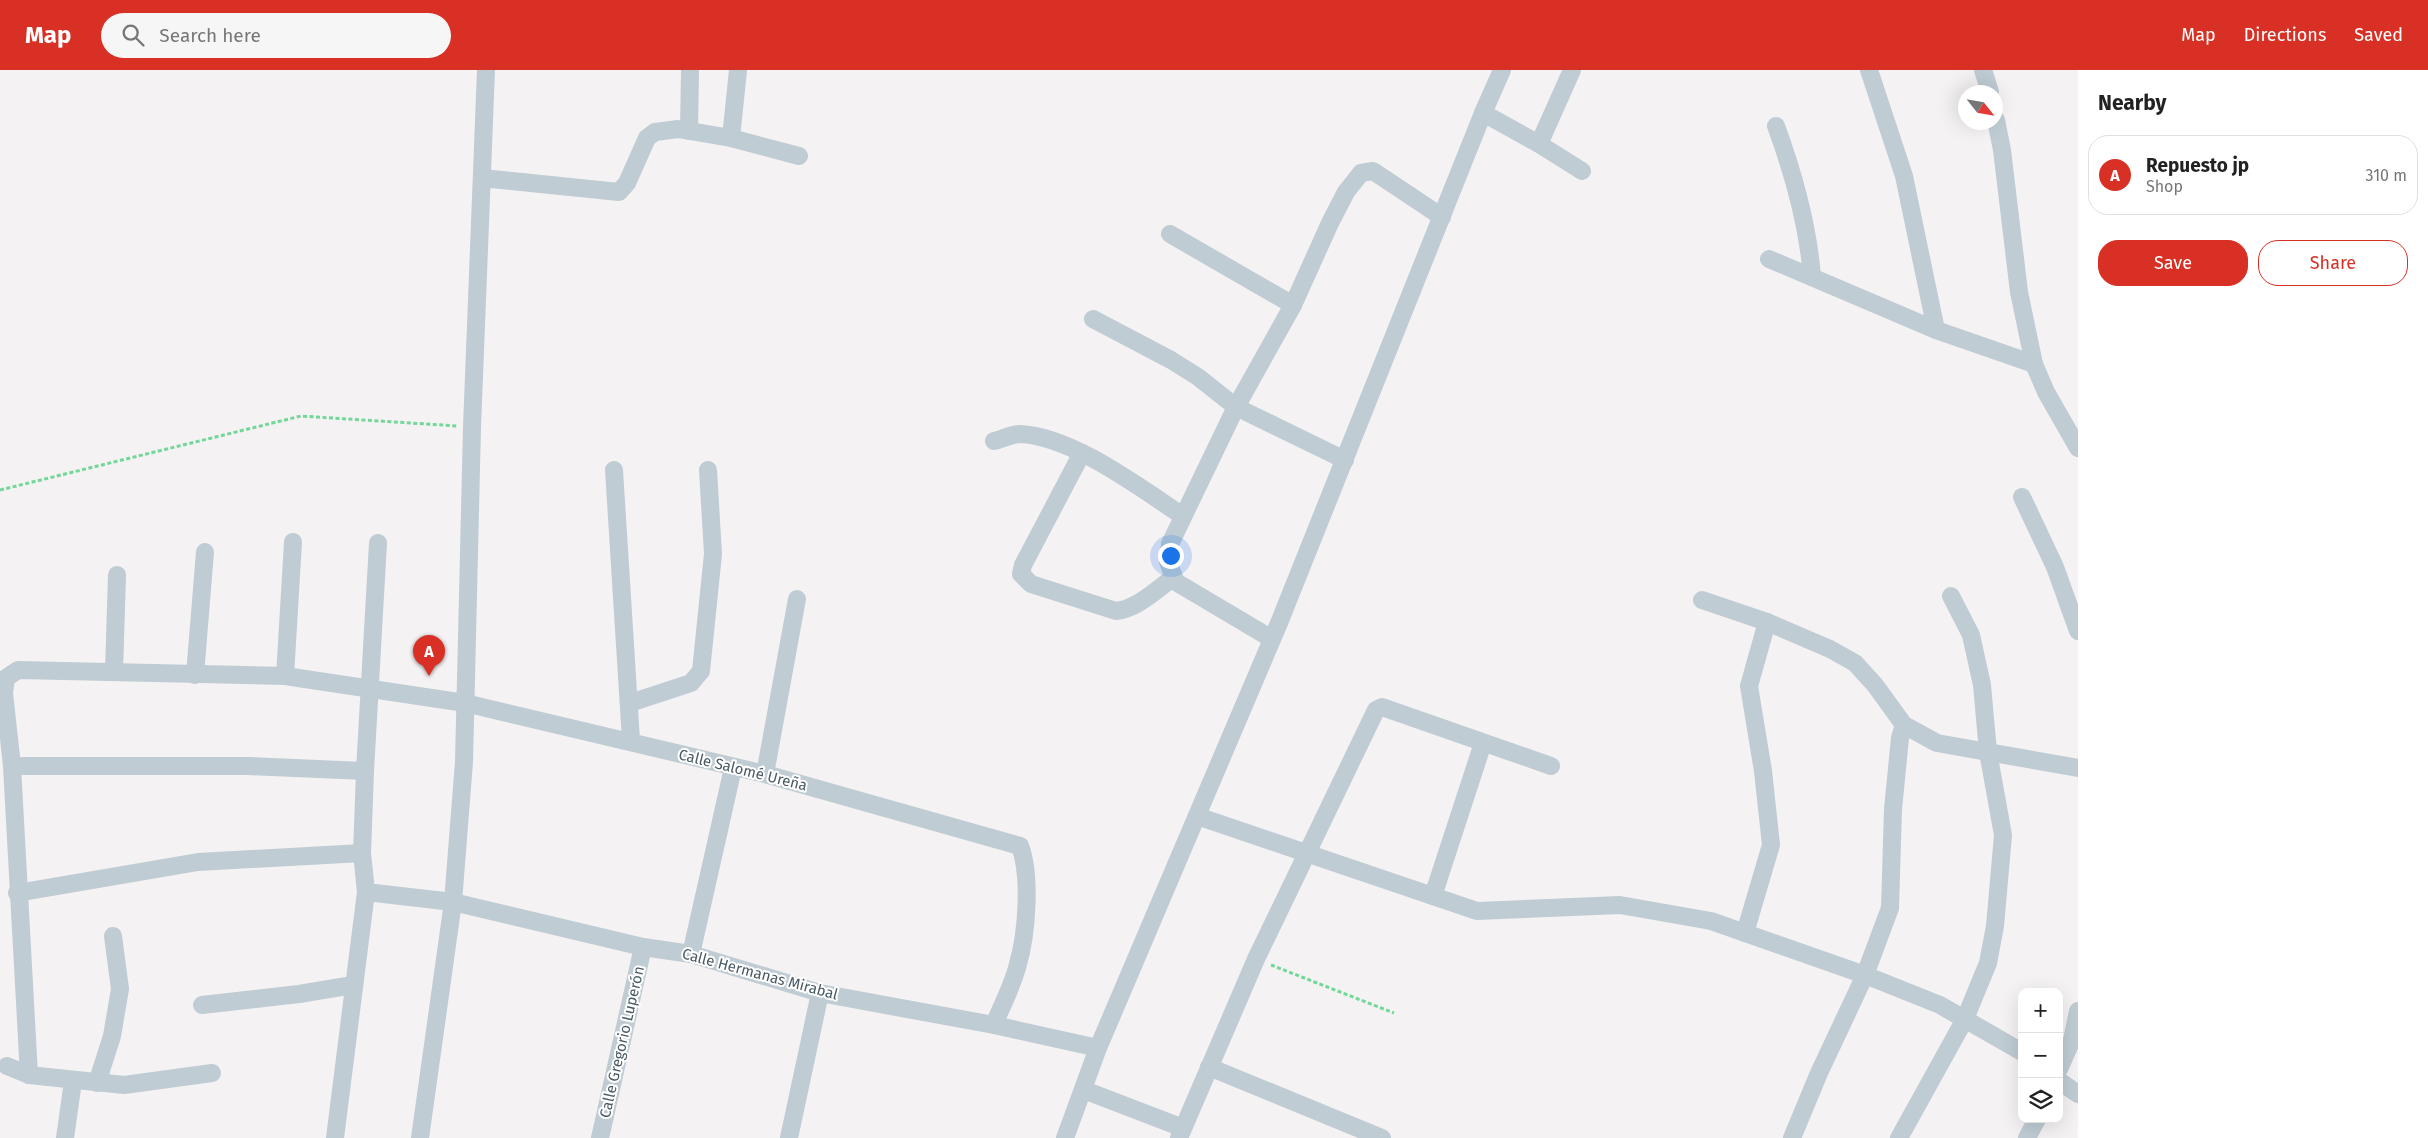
<!DOCTYPE html>
<html lang="en">
<head>
<meta charset="utf-8">
<style>
	body { margin:0; font-family:"Fira Sans",sans-serif; background:#f6f6f6; color:#222 }
	.controls { position:absolute; right:15px; bottom:15px; display:grid; overflow:hidden; border-radius:10px; box-shadow:0 5px 20px #0002 }
	.controls button { width:45px; height:45px; display:grid; place-items:center; padding:0; border:0; border-bottom:1px solid #e0e0e0; background:#fff; color:#222; font:25px sans-serif }
	.compass { position:absolute; left:1958px; top:15px; width:45px; height:45px; border-radius:50%; background:#fff; box-shadow:0 5px 20px #0002; rotate:121deg }
	.you { position:absolute; left:1170px; top:485px; width:18px; height:18px; margin:-12px; border:4px solid #fff; border-radius:50%; background:#1a73e8; box-shadow:0 0 0 8px #1a73e833 }
	.badge { display:grid; place-items:center; width:32px; height:32px; border-radius:50%; background:#d93025; color:#fff; font-size:16px; font-weight:700 }
	.pin { position:absolute; translate:-50% -41px; filter:drop-shadow(0 1px 2px #0008) }
	.pin::after { content:''; position:absolute; top:26px; width:18px; height:15px; background:inherit; clip-path:polygon(0 0,100% 0,50% 100%) }
	.list { margin:0; padding:0; list-style:none }
	h2 { display:flex; justify-content:space-between; align-items:center; height:65px; margin:0; padding:0 20px; font-size:21px }
	h2 small { font-size:16px; font-weight:400; color:#767676 }
	.list li { display:grid; grid-template-columns:32px 1fr auto; gap:15px; align-items:center; box-sizing:border-box; height:80px; margin:0 10px 10px; padding:0 10px; border:1px solid #e0e0e0; border-radius:20px }
	.list b { display:block; font-size:19px; white-space:nowrap }
	.list p { margin:0; font-size:16px; white-space:nowrap; color:#767676 }
	.list em { font-size:16px; font-style:normal; color:#767676 }
	.actions { display:flex; gap:10px; padding:15px 20px }
	.actions a { flex:1; padding:11px 0; border:1px solid #d93025; border-radius:20px; text-align:center; font-size:18px; color:#d93025 }
	.actions .main { background:#d93025; color:#fff }
	.icon { flex:none; width:28px; height:28px; fill:none; stroke:currentColor; stroke-width:2; stroke-linecap:round; stroke-linejoin:round }
	.map { position:relative; flex:none; width:2078px; height:1068px; overflow:hidden }
	header { display:flex; align-items:center; gap:30px; box-sizing:border-box; height:70px; padding:0 25px; background:#d93025; color:#fff }
	header strong { font-size:24px }
	nav { display:flex; gap:28px; margin-inline-start:auto; font-size:18px }
	.search { width:350px; height:45px; background:#f6f6f6; display:flex; align-items:center; gap:12px; box-sizing:border-box; padding:0 18px; border-radius:28px; color:#767676; font-size:19px }
	main { display:flex }
	aside { flex:1; background:#fff }
	.map>svg:first-child { display:block }
	.lines { fill:none; stroke-linecap:round; stroke-linejoin:round }
	.path { stroke:#72d797; stroke-width:3; stroke-dasharray:4 2.5; stroke-linecap:butt }
	.minor { stroke:#bfccd3; stroke-width:18 }
	.labels { text-anchor:middle; stroke-width:4; stroke-linejoin:round; paint-order:stroke }
	.street-label { font-size:15px; fill:#485962; stroke:#fff }
</style>
</head>
<body>
<header>
<strong>Map</strong>
<div class="search"><svg class="icon" aria-label="search" viewBox="0 0 24 24"><circle cx="10" cy="10" r="6"/><path d="M15 15l6 6"/></svg>Search here</div>
<nav><a>Map</a><a>Directions</a><a>Saved</a></nav>
</header>
<main>
<div class="map">
<svg width="2078" height="1068" viewBox="0 0 2078 1068">
	<rect width="100%" height="100%" fill="#f5f2f3"/>
	<g class="lines">
		<g class="path">
			<path d="M0,420L301,346L457,356"/>
			<path d="M1271,895L1394,943"/>
		</g>
		<g class="minor">
			<path d="M1869,0L1904,106L1936,260"/>
			<path d="M1983,0L1990,22"/>
			<path d="M1483,43L1539,74L1572,0"/>
			<path d="M1996,50L2002,80L2019,222L2034,294L2046,322L2078,378"/>
			<path d="M1776,56C1794,105 1808,155 1812,207"/>
			<path d="M689,61L690,0"/>
			<path d="M731,68L799,86"/>
			<path d="M1539,74L1582,101"/>
			<path d="M482,108L619,122L627,113L647,68L655,62L678,59L731,68L738,0"/>
			<path d="M1170,164L1293,235"/>
			<path d="M1769,189L1936,260L2034,294"/>
			<path d="M1093,249L1171,290L1198,307L1236,337L1345,390"/>
			<path d="M994,371C1002,369 1012,364 1020,364C1072,366 1140,418 1183,446"/>
			<path d="M1082,383L1023,495L1021,504L1031,514L1116,541C1137,539 1157,519 1174,507"/>
			<path d="M614,400L631,670"/>
			<path d="M2022,427L2055,497L2078,561"/>
			<path d="M1702,530L1767,552L1830,579L1855,593L1875,615L1904,655L1937,673L2078,698"/>
			<path d="M1272,569L1176,512L1168,492L1170,474L1236,337L1293,235L1330,153L1346,122L1361,103L1373,101L1442,147"/>
			<path d="M114,601L117,505"/>
			<path d="M195,605L205,482"/>
			<path d="M285,606L293,472"/>
			<path d="M630,633L691,613L701,601L713,484L708,400"/>
			<path d="M12,696H247L365,701"/>
			<path d="M765,704L797,529"/>
			<path d="M1197,746L1477,841L1620,835L1711,851L1865,905L1940,935L2022,982"/>
			<path d="M366,822L453,832L643,877L691,884L820,923L994,955L1098,978"/>
			<path d="M17,823L198,792L362,783"/>
			<path d="M1433,826L1483,673"/>
			<path d="M1745,863L1771,775L1763,701L1749,616L1767,552"/>
			<path d="M691,884L733,698"/>
			<path d="M202,935L299,924L353,915"/>
			<path d="M7,996L29,1005L124,1015L212,1003"/>
			<path d="M1209,997L1382,1068"/>
			<path d="M2059,999L2072,970L2078,941"/>
			<path d="M29,1005L12,696L4,623L6,608L18,600L285,606L465,633L765,704L1020,776C1031,805 1027,863 1018,894C1013,915 1002,935 994,955"/>
			<path d="M2059,1011L2078,1024"/>
			<path d="M97,1013L112,966L120,919L113,866"/>
			<path d="M1084,1020L1183,1058"/>
			<path d="M65,1068L73,1011"/>
			<path d="M335,1068L366,822L362,783L365,701L378,473"/>
			<path d="M420,1068L453,832L464,692L472,357L486,0"/>
			<path d="M600,1068L643,877"/>
			<path d="M789,1068L820,923"/>
			<path d="M1065,1068L1098,978L1279,553L1483,43L1502,0"/>
			<path d="M1179,1068L1256,889L1376,640L1382,637L1551,696"/>
			<path d="M1792,1068L1819,1003L1865,905L1890,838L1893,739L1900,668L1904,655"/>
			<path d="M1899,1068L1965,949L1988,893L1995,856L2003,765L1988,682L1982,615L1971,565L1951,526"/>
			<path d="M2027,1068L2037,1049"/>
		</g>
	</g>
	<g class="labels">
		<g class="street-label">
			<text transform="translate(743 700) rotate(14)" y="5">Calle Salomé Ureña</text>
			<text transform="translate(760 904) rotate(15)" y="5">Calle Hermanas Mirabal</text>
			<text transform="translate(622 972) rotate(-77)" y="5">Calle Gregorio Luperón</text>
		</g>
	</g>
</svg>
<div class="controls">
<button>+</button>
<button>−</button>
<button><svg class="icon" aria-label="layers" viewBox="0 0 24 24"><path d="M12 4l9 5-9 5-9-5zM3 14l9 5 9-5"/></svg></button>
</div>
<svg class="compass" viewBox="-18 -18 36 36"><path d="M0-13l5 13h-10z" fill="#e53935"/><path d="M0 13l5-13h-10z" fill="#767676"/></svg>
<div class="you"></div>
<div class="pin badge" style="left:429px;top:606px">A</div>
</div>
<aside>
<h2>Nearby<small></small></h2>
<ul class="list">
<li><span class="badge">A</span><div><b>Repuesto jp</b><p>Shop</p></div><em>310 m</em></li>
</ul>
<div class="actions"><a class="main">Save</a><a>Share</a></div>
</aside>
</main>
</body>
</html>
